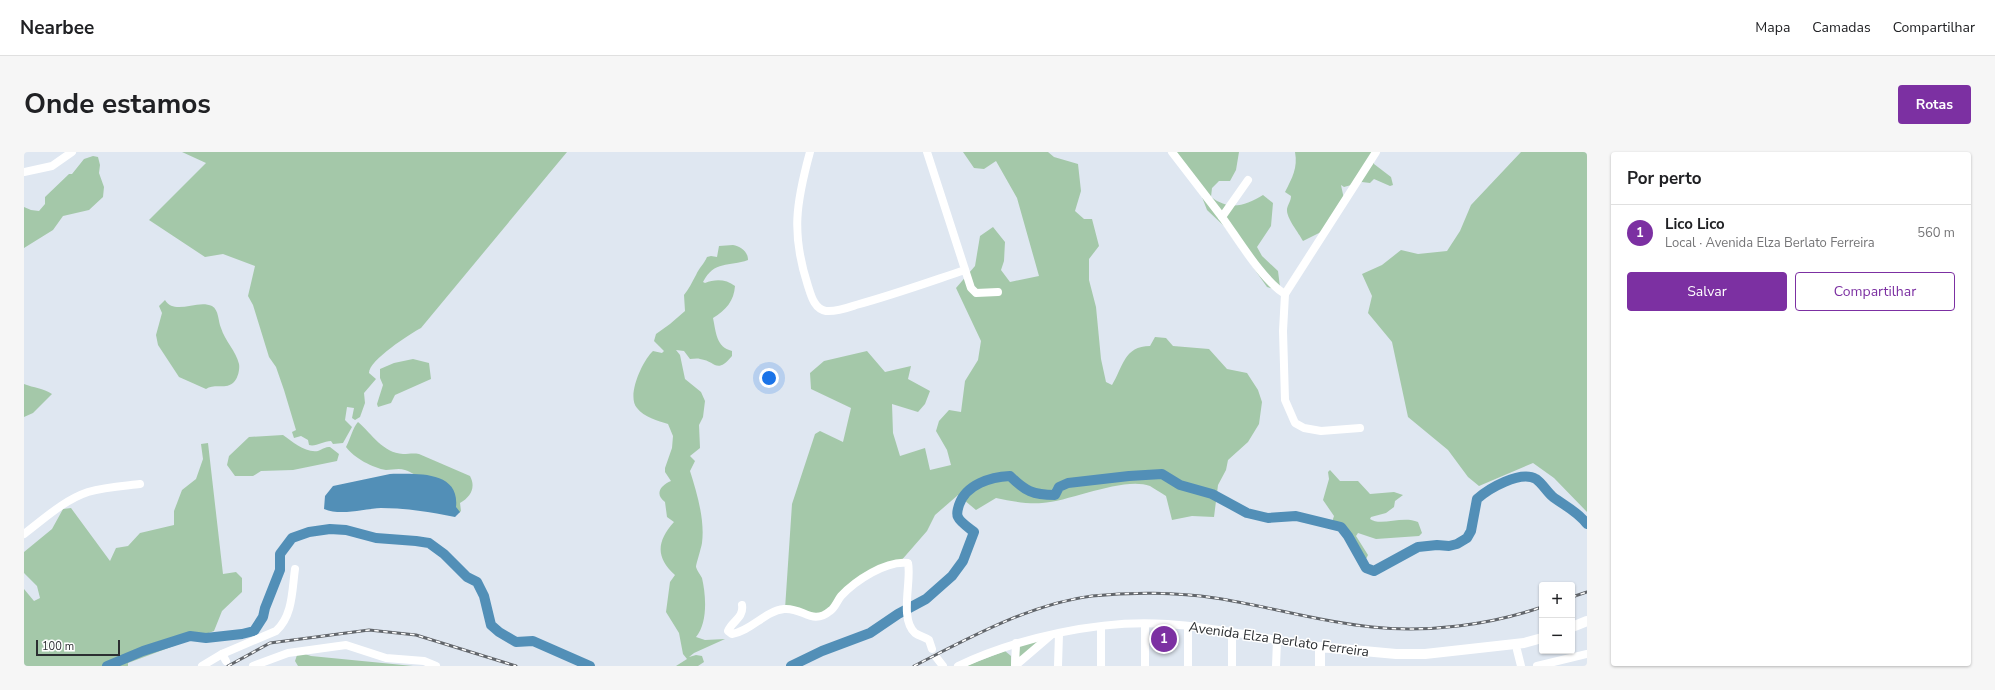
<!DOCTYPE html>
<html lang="pt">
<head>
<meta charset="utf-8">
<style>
	body { margin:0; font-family:"Nunito Sans",sans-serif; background:#f6f6f6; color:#202124 }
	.controls { position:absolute; right:12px; bottom:12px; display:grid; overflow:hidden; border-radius:4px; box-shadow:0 1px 3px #0004 }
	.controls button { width:36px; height:36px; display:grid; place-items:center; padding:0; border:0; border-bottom:1px solid #e0e0e0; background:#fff; color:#202124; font:20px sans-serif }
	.scale { position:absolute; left:12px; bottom:10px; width:84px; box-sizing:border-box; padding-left:4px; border:2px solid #2c2f32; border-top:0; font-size:11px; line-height:14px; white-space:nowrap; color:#2c2f32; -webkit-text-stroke:3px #fff; paint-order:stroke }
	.you { position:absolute; left:745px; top:226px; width:14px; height:14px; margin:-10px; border:3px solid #fff; border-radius:50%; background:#1a73e8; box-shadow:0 0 0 6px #1a73e833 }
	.badge { display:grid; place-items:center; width:26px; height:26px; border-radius:50%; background:#7c30a2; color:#fff; font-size:13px; font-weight:700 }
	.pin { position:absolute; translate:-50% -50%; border:2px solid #fff; box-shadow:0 1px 4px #0006 }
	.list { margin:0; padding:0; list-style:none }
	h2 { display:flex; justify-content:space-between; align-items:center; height:52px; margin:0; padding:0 16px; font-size:17px }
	h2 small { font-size:13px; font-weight:400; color:#757577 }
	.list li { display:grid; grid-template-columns:26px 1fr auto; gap:12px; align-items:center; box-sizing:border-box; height:56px; padding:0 16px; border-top:1px solid #e0e0e0 }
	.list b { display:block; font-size:15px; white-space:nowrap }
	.list p { margin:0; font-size:13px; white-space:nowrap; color:#757577 }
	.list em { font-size:13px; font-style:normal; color:#757577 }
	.actions { display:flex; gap:8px; padding:12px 16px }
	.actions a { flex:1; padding:9px 0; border:1px solid #7c30a2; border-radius:4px; text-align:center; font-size:14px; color:#7c30a2 }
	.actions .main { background:#7c30a2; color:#fff }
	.map { position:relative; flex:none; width:1563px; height:514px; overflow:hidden; border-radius:4px }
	header { display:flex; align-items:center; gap:24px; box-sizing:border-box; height:56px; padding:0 20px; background:#fff; border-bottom:1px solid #e0e0e0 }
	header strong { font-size:19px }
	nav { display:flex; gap:22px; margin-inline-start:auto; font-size:14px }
	.intro { display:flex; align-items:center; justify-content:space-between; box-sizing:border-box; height:96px; padding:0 24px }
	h1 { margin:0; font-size:28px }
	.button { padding:10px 18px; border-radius:4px; background:#7c30a2; color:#fff; font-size:14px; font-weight:700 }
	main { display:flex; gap:24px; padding:0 24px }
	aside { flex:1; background:#fff; border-radius:4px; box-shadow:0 1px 3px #0004 }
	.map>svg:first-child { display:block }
	.green { fill:#a4c8a9 }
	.water { fill:#528fb7 }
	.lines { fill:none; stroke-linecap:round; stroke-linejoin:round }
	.river { stroke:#528fb7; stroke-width:10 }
	.minor { stroke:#fff; stroke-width:8 }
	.major { stroke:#fff; stroke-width:10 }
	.rail-casing { stroke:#62666b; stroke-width:3 }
	.rail { stroke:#fff; stroke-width:1.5; stroke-dasharray:4.5; stroke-linecap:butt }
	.labels { text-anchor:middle; stroke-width:3; stroke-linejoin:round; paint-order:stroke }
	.street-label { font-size:14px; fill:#2c2f32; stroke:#fff }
</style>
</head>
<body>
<header>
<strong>Nearbee</strong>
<nav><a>Mapa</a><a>Camadas</a><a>Compartilhar</a></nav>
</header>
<div class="intro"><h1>Onde estamos</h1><a class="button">Rotas</a></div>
<main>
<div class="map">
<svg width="1563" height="514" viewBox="0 0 1563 514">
	<rect width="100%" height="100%" fill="#dfe7f1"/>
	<g class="green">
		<path d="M158,0H543L397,176C386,182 345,208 345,221L352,227L340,241L341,251L336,265L331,268L328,266L330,256L323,255L321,268L328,275L319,291L309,292L307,289C299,289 292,295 285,293L284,288L277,284L270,286L268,280L272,278L260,238L252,215L245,205L229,153L224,144L231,114L199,102L181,105L125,68L182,11Z"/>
		<path d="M939,0H1024L1030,5L1054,12L1057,39L1051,59L1060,67H1068L1075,94L1065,107V128L1072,155L1077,207L1082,230L1088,233C1099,215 1100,194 1126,194L1131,185L1142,186L1149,194L1185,197L1203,217L1223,221L1234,238L1238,250L1235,272L1224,290L1204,308L1202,318L1194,333L1190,365L1168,364L1148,368L1142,344C1137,341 1131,337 1126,334C1100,324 1047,349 1018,351C1002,352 987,349 972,346L952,358L934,343L911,363L903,379L876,410L840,425L796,466L761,457L768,352L791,282L796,279L819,290L827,256L787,237L786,221L800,209L843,199L861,220L887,214L884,227L906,239L901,252L894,260L868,252L869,281L876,304L901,296L906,318L927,313L923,298L912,279L915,269L925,258L937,260L941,229L954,208L957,189L932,136L951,114L956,84L969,75L981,90L980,109L977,118L986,130L1015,124L993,46L972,9L960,17L950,16Z"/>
		<path d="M1147,0H1215L1212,18L1206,29H1195L1188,36L1187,45C1206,59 1221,54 1239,43L1249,51L1247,74L1233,95L1238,104L1254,119L1256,135L1250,137L1243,135L1200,74L1183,58L1178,45Z"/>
		<path d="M1271,0H1353L1350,5V12L1367,25L1369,33L1366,34L1350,27L1346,31L1338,30L1320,35L1317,33L1320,47L1299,79L1279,89C1275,81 1262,66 1263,57C1264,52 1267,49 1267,44L1261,40C1268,26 1274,16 1271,0Z"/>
		<path d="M1497,0H1563V360L1530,326L1509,311L1455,334L1444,325L1424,298L1384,265L1368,190L1344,161L1348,144L1338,122L1358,113L1377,98L1394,102L1423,99L1436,79L1447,53Z"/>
		<path d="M69,4L74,5L76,13L75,21L80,35L79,45L65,58L39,64L29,78L0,96V55L7,58L15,59L21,52V45L45,22H48L60,7Z"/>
		<path d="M709,93C716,94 724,99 724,108C705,115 690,108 679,130L681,131C691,127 702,127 711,134C710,149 702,158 689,166C692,180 692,195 708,199V204C692,223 692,209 676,207C673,206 669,207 666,207L660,199L652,198L656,203L661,227L677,240L681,249L679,265L675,273L676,296L666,304L671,309L666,319C673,341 681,368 678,391C677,397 672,412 672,415C673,419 676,422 678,426C682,443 684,471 672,485L681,488L701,487L670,501L665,505L672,503L678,504L680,510L674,514H652L663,507L659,502L655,481L642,460L646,430L651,423C631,405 633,389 650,370L643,365L641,350C630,342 637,333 647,329L641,320V316L648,296L649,284L644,272C634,269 620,265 613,256C602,244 619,208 629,199L638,201L640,199L630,189L632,182L646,172L661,159L660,143C665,137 668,130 672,123C675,116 680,112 683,105L687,104L693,105L695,94Z"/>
		<path d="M141,148C151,164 173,147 188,154C195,158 194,169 197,176C201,189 212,199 215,212C216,217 214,226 210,230C203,238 190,231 182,237L155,225L134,193L132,183L138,161L135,154Z"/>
		<path d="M389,207L405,211L407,227L371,243L367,251L354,255L353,252L359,233L356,226V217L370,211Z"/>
		<path d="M0,232C10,236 19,236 28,242L9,261L0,265Z"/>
		<path d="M334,270C348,282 359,301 379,302C385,302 389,301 395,302L446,324C452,335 447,345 436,351L437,359L435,361C422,349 397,323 381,318C375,316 368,318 362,318C349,316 330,306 322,295C326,288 329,275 334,270Z"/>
		<path d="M259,283C269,290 281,301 294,299C299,297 301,295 306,295L315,302L313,309L269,318L237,319L229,324H211L203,313L205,304L225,285Z"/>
		<path d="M184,291L199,422L212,420L218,426V440L198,459L190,479L104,511V514H0V437L10,449L16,446L13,434L0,421V400L28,377L39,357L47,356L86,409L92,396L104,394L116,381L150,373V359L158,338L172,327L179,307L177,292Z"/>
		<path d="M1306,318L1316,329H1334L1346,342L1370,340L1379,343L1371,349L1370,355L1362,361L1347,365L1346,367C1357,375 1378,363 1394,370L1398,381L1395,384L1352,387L1334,381L1332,384L1344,403L1341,409L1335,406L1324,387L1307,373L1310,364L1299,348L1305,327L1304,320Z"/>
		<path d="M1019,488L994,509L996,492Z"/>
		<path d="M981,499L987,504V514H942Z"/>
		<path d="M281,502L287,504L389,514H274L271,509L273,503Z"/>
	</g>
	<path class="water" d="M366,322C391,322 436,318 432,355L436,360L431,365C407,360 382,356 357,356C339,357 317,364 300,357L301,344L309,334Z"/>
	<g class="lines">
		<g class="river">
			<path d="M83,514L119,499L166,484L182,486L218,482L230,479L239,465L241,456L256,418V402L268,386L285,380L306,377L322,378L352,386L392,389L405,391L420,402L443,425L453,430L460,444L467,473L475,480L492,490L509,489L566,514"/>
			<path d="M767,514L798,499L846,481L874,462L902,447L928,424L939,409L950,380C945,376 936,370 934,365C932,361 934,357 935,353C942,332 967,325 986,324C1001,339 1009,343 1031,343L1035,335L1044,331L1105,324L1138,322L1156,333L1188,342L1223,361L1244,366L1272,364L1317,375L1324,384L1342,416L1350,419L1394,395L1413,393L1425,394L1433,392L1443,386L1447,379L1453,347C1464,337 1496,318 1512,327C1518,331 1523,340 1529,345C1541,354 1553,359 1563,372"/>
		</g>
		<g class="minor">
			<path d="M786,0C772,51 767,82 784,134C787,143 790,157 802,159C812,160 823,156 832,153C869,143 905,130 941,118"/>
			<path d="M903,0L947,136L952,141L974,140"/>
			<path d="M1148,0L1198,65"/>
			<path d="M0,20L28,14L48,0"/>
			<path d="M1224,28L1198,65C1214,87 1239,129 1261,142"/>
			<path d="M1336,276L1297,279L1280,276L1271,271L1261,248L1259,179L1261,142L1352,0"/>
			<path d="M0,382C20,367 40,348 64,340C81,335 99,334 116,332"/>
			<path d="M718,453C720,466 708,469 704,479L708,482C727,479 741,459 760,457C779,455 788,474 806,459C811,456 813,449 817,444C831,429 862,408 884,411C888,428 875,467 891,481C895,484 901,485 905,488L908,497"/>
			<path d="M992,491L991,514L1026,484"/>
			<path d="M1493,498L1497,514"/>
			<path d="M198,502L202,509"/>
			<path d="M912,505L919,514"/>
			<path d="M178,514L198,502L252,479C269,464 268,438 271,417"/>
			<path d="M229,514L264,501L322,493L362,506L400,509L412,514"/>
			<path d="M934,514C993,486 1077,467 1143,472C1194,475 1246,488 1296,495"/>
			<path d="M1034,514L1035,482"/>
			<path d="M1077,514V475"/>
			<path d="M1121,514V472"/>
			<path d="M1164,514V474"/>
			<path d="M1208,514V481"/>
			<path d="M1252,514L1253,489"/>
			<path d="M1513,514L1563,502"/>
		</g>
		<g class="major">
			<path d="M1548,475L1563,469"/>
			<path d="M1296,514V495L1372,502H1401L1500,491L1518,486"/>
		</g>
		<g class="rail-casing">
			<g id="rail">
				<path d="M1548,445L1563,440"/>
				<path d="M204,514L246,491L345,478L392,483L492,514"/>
				<path d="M890,514C945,486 1006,452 1068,444C1106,440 1153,440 1191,446C1244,454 1295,470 1348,475C1404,481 1465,473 1518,455"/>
			</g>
		</g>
		<use href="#rail" class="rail"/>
	</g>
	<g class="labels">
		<g class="street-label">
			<text transform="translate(1255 487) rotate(8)" y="5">Avenida Elza Berlato Ferreira</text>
		</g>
	</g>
</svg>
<div class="controls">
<button>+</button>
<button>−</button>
</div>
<div class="scale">100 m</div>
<div class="you"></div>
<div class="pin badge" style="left:1140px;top:487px">1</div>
</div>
<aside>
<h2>Por perto<small></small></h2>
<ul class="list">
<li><span class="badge">1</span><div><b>Lico Lico</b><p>Local · Avenida Elza Berlato Ferreira</p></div><em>560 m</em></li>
</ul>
<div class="actions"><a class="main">Salvar</a><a>Compartilhar</a></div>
</aside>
</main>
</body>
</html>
